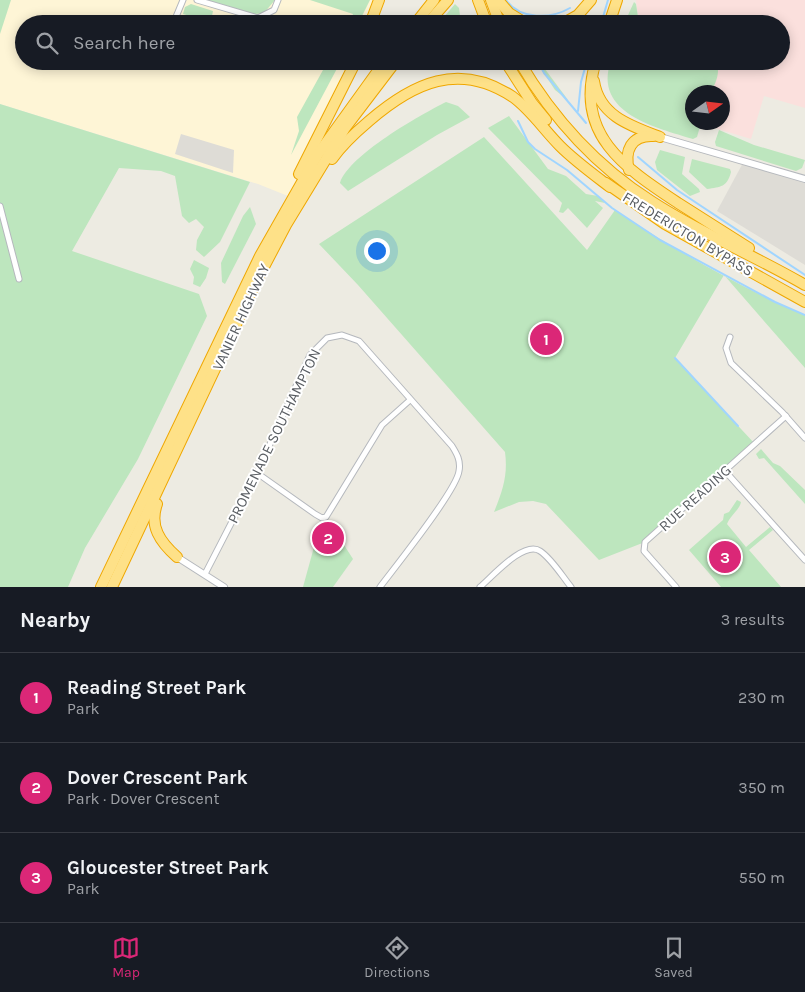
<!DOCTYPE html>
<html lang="en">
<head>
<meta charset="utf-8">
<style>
	body { margin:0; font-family:Karla,sans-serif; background:#242831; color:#f1f3f6 }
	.compass { position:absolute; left:685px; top:85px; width:45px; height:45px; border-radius:50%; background:#171b24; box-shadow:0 2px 12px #0003; rotate:76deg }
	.you { position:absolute; left:376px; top:250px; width:18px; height:18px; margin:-12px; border:4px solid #fff; border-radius:50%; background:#1a73e8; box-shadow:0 0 0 8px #1a73e833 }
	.badge { display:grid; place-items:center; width:32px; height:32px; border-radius:50%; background:#db2777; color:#fff; font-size:16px; font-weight:700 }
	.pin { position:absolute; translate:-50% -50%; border:2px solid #fff; box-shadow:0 1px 5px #0006 }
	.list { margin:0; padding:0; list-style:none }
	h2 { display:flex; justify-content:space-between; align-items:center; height:65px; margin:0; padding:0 20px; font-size:21px }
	h2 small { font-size:16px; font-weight:400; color:#9ea1a6 }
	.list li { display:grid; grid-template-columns:32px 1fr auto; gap:15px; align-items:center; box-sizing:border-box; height:90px; padding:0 20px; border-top:1px solid #363941 }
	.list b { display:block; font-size:19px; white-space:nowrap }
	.list p { margin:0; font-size:16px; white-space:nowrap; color:#9ea1a6 }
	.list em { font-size:16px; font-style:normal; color:#9ea1a6 }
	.icon { flex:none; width:28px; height:28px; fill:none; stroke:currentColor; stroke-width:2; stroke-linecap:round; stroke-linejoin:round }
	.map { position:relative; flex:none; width:805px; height:587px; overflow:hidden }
	.search { position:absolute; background:#171b24; box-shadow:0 2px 12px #0003; left:15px; right:15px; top:15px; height:55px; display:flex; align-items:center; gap:12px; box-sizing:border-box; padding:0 18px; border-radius:28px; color:#9ea1a6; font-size:19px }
	.sheet { height:335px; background:#171b24 }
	nav { display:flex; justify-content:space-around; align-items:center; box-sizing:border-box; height:70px; border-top:1px solid #363941; background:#171b24; font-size:14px; color:#9ea1a6 }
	nav a { display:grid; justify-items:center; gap:2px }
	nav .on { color:#db2777 }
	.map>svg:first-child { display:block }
	.commercial { fill:#fef5d6 }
	.industrial { fill:#dedcd6 }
	.medical { fill:#fbe0dd }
	.green { fill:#bde6be }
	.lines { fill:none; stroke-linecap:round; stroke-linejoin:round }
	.stream { stroke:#a0d5ff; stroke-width:2 }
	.minor-casing { stroke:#b5b8bd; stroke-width:7 }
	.tertiary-casing { stroke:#b5b8bd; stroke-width:8 }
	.motorway-casing { stroke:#efa700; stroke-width:12 }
	.minor { stroke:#fff; stroke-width:5 }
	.tertiary { stroke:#fff; stroke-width:6 }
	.motorway { stroke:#fee188; stroke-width:10 }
	.labels { text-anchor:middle; stroke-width:4; stroke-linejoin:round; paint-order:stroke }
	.street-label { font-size:15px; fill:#5a5e63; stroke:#fff }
</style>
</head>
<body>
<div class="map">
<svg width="805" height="587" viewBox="0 0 805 587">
	<rect width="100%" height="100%" fill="#edebe2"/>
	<path class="commercial" d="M6,0H379L370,24H24V61H356L288,196L258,184L0,104V21Z"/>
	<g class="industrial">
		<path d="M181,134L234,150L233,173L175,154Z"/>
		<path d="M744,161L805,179V265L717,211Z"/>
	</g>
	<path class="medical" d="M636,0H805V108L764,96L751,139L701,124L722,122V92H711L718,69L716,61H781V24H639Z"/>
	<g class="green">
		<path d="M0,0H11L0,34Z"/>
		<path d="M207,0H275L264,13L255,14Z"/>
		<path d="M310,0H370L358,24H349L353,14Z"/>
		<path d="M634,2L636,4L639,24H624Z"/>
		<path d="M191,4L213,11L212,16L216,21L214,23L183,14L185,7Z"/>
		<path d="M455,4L459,8L460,16L455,24H438Z"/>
		<path d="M328,61H341L291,155L299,131L297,117Z"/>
		<path d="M536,61H539L568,100L555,90Z"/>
		<path d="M611,61H716C721,71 716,83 711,92H692V122L701,123L697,137L693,139C657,128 592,113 611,61Z"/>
		<path d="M446,102L458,106L470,117L437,135L348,191L340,183C349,155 420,115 446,102Z"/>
		<path d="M0,104L250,182L220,242L204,257L196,250L197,240L204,227L196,219L189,223L182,216L175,176L161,171L119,168L72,251L199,294L207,316L138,459L85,548L68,587H0Z"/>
		<path d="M509,116L548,169L566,176L586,194L598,196L605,203L595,201L603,208L587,228L568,208L563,213L559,212L562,203L488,128Z"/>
		<path d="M719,130L754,145L805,160L802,168L796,171L716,146L715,142Z"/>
		<path d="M484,137L587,250L615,210C675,250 739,287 805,315V368L724,275L675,358L755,444L645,542L599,560L546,504L533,501L519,502L494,512C503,490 508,475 505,452L358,285L319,244Z"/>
		<path d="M660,150L685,157L682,174L699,189L700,192L690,196L657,170L655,162Z"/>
		<path d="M692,159L730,169L731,172C727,187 721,187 707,189L689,172Z"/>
		<path d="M250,207L256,224L225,284L222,282L221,263L243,216Z"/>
		<path d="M194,260L209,268L206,278L200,287L193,284L194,277L190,269Z"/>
		<path d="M761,449L773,463L780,466L805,490V504L764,458L759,459L756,454Z"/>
		<path d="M737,500L741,502C740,509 730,516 727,524L746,547L770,527L773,530L749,550L781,587H721L689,550L723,520L724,514L729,512Z"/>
		<path d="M326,517L353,559L333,587H303L322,518Z"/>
	</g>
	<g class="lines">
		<g class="stream">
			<path d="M506,0C520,20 551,19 570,8"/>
			<path d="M601,24L608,0"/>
			<path d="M478,61L481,67"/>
			<path d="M538,61L544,73L586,123"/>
			<path d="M578,111L581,82L587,61"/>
			<path d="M518,121L528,142L535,149L567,170L612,208L660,240L775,302L805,315"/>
			<path d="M638,157L677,190L805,275"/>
			<path d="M675,358L738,426"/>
		</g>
		<g class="minor-casing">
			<g id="minor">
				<path d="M197,0L258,18L274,10L278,0"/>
				<path d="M173,24L183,0"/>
				<path d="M0,206L19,279"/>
				<path d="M730,337L726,348L731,363L782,412L805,438"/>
				<path d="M725,471L805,560"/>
				<path d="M257,473L315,514L322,518L326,517L382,425L410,400"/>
				<path d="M205,574L257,473L310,355L327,338L342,335L359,341L452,446C457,454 461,461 459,471C457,490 395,567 380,587"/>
				<path d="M480,587C492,577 524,540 540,551C552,559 562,576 571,587"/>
				<path d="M676,587L644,551L645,542L786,416"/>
			</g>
		</g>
		<g class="tertiary-casing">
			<g id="tertiary">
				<path d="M660,137L805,179"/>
				<path d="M177,557L224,587"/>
			</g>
		</g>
		<g class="motorway-casing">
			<g id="motorway">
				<path d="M478,0L487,24"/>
				<path d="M491,0L500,24"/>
				<path d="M498,0L509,13L527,24"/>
				<path d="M370,24L379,0"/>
				<path d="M415,24L434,0"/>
				<path d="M427,24L448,0"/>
				<path d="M562,24L578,15L591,0"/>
				<path d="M609,24L617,0"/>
				<path d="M505,61L532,103L546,120"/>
				<path d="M519,61C552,117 596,166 651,201C700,233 755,256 805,285"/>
				<path d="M596,61C573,134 625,168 678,203C702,218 725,233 749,248"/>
				<path d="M594,81C599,116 631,126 660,137"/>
				<path d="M332,159C342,145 356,132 369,121C413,83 459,61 513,97C531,110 544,130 560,146C575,161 593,174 610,187"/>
				<path d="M629,170C624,151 631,135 653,136"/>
				<path d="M299,174L356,61"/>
				<path d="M606,183L665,224L805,302"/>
				<path d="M157,504C149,526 160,542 177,557"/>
				<path d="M101,587L260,256L318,154L385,61"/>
				<path d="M112,587L256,282L286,225L345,128L396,61"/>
			</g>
		</g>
		<use href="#minor" class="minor"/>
		<use href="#tertiary" class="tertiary"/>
		<use href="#motorway" class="motorway"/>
	</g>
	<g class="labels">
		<g class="street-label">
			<text transform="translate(688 234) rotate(31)" y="5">FREDERICTON BYPASS</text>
			<text transform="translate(241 317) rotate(-65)" y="5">VANIER HIGHWAY</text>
			<text transform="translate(274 436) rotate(-64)" y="5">PROMENADE SOUTHAMPTON</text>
			<text transform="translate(695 498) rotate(-42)" y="5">RUE READING</text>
		</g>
	</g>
</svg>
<svg class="compass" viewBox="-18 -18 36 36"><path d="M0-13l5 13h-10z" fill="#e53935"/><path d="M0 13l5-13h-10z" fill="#9ea1a6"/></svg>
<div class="you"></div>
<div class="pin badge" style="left:546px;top:339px">1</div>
<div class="pin badge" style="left:328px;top:538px">2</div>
<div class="pin badge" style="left:725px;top:557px">3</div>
<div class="search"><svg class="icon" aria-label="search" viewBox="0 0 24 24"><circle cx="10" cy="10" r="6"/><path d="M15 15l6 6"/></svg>Search here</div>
</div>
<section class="sheet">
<h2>Nearby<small>3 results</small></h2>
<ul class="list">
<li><span class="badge">1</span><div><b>Reading Street Park</b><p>Park</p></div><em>230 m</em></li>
<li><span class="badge">2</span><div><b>Dover Crescent Park</b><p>Park · Dover Crescent</p></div><em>350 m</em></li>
<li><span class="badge">3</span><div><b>Gloucester Street Park</b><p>Park</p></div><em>550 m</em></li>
</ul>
</section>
<nav>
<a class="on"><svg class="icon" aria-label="map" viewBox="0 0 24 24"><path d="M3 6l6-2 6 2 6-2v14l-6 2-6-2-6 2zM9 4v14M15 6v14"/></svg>Map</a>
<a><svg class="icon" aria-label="directions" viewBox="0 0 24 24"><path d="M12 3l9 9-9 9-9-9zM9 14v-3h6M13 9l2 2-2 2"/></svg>Directions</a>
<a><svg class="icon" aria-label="saved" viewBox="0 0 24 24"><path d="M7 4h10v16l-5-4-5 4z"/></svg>Saved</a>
</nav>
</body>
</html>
